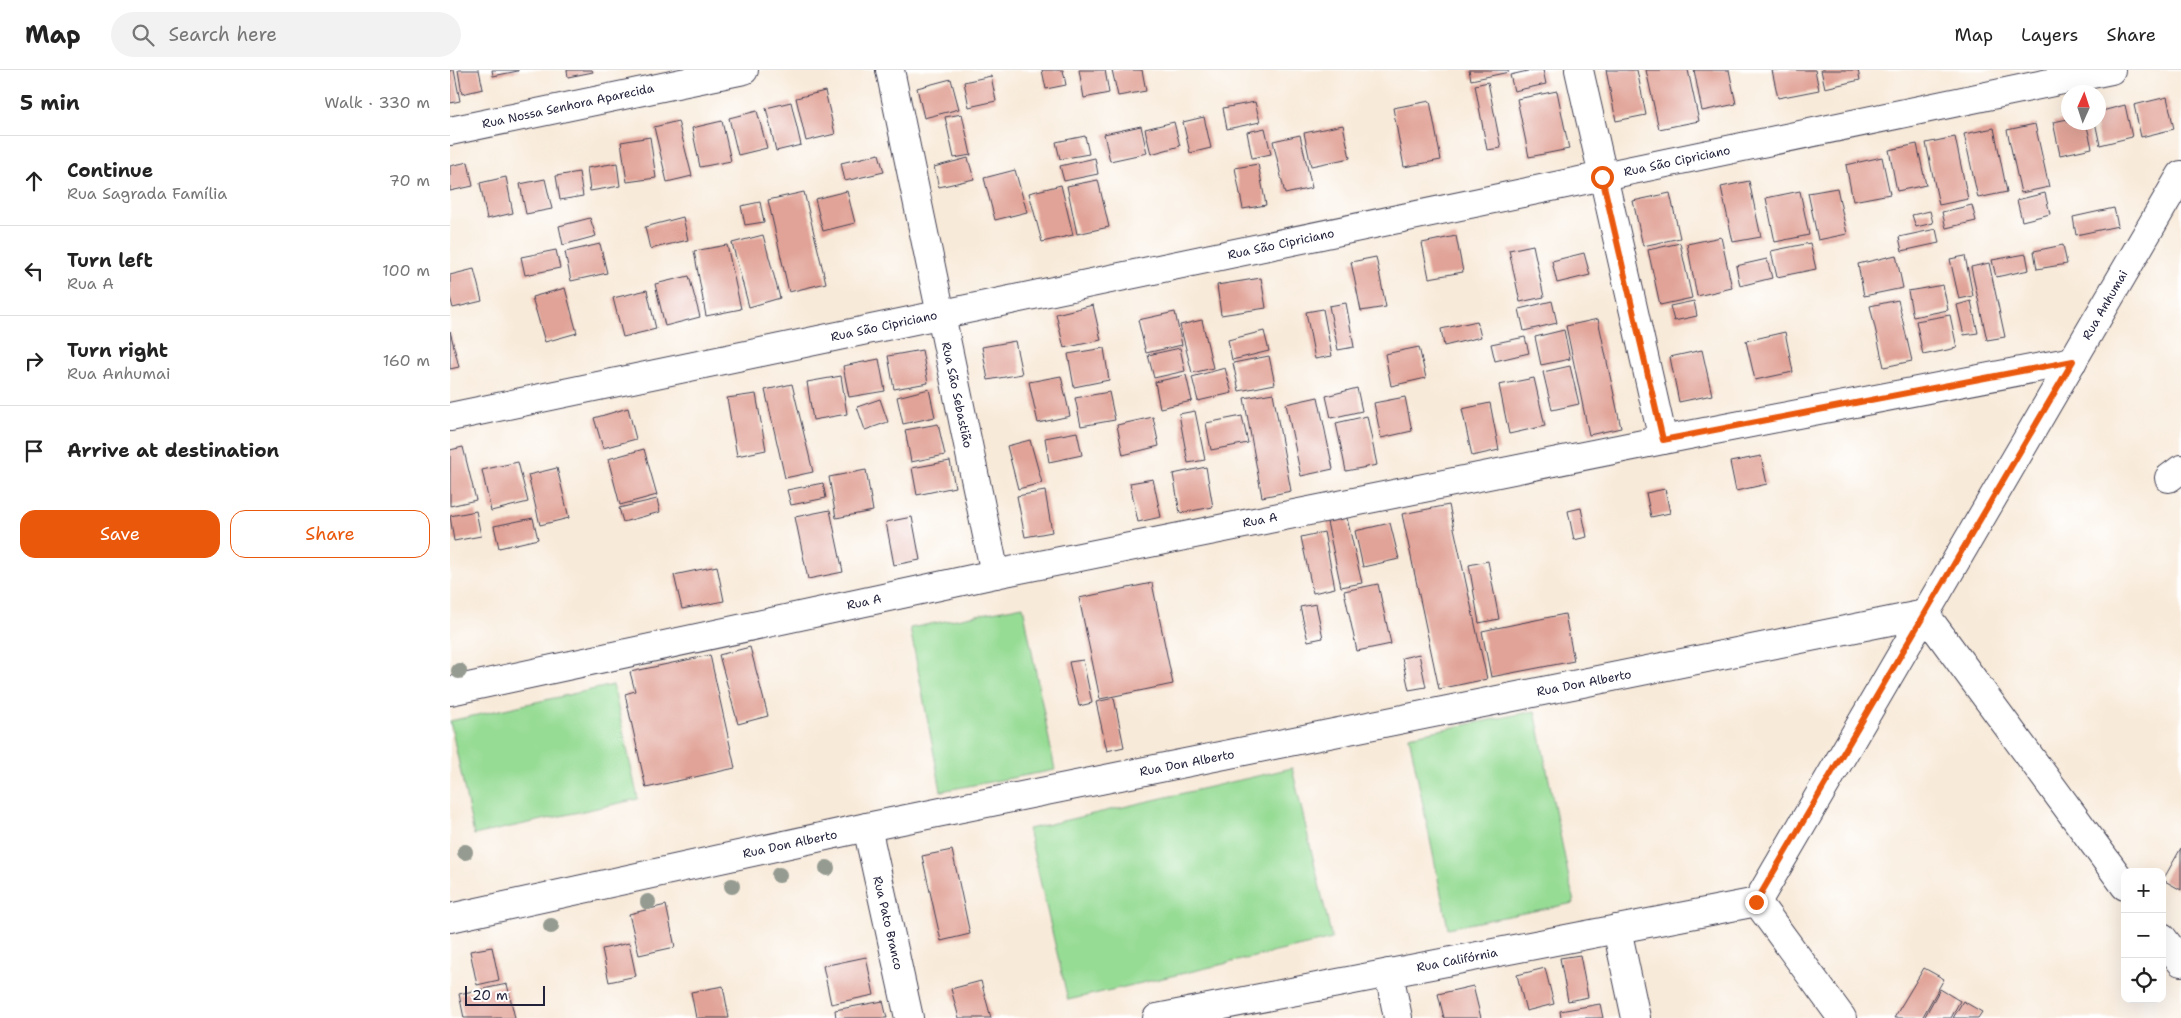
<!DOCTYPE html>
<html lang="en">
<head>
<meta charset="utf-8">
<style>
	body { margin:0; font-family:"Shantell Sans",sans-serif; background:#f2f2f2; color:#222 }
	.controls { position:absolute; right:15px; bottom:15px; display:grid; overflow:hidden; border-radius:10px; box-shadow:0 5px 20px #0002 }
	.controls button { width:45px; height:45px; display:grid; place-items:center; padding:0; border:0; border-bottom:1px solid #e0e0e0; background:#fff; color:#222; font:25px sans-serif }
	.compass { position:absolute; left:1611px; top:15px; width:45px; height:45px; border-radius:50%; background:#fff; box-shadow:0 5px 20px #0002; rotate:3deg }
	.scale { position:absolute; left:15px; bottom:12px; width:80px; box-sizing:border-box; padding-left:5px; border:2px solid #22223b; border-top:0; font-size:14px; line-height:18px; white-space:nowrap; color:#22223b; -webkit-text-stroke:4px #fff; paint-order:stroke }
	.stop { position:absolute; width:15px; height:15px; margin:-11px; border:4px solid #ea580c; border-radius:50%; background:#fff }
	.stop.end { background:#ea580c; border-color:#fff; box-shadow:0 1px 5px #0008 }
	.list { margin:0; padding:0; list-style:none }
	h2 { display:flex; justify-content:space-between; align-items:center; height:65px; margin:0; padding:0 20px; font-size:21px }
	h2 small { font-size:16px; font-weight:400; color:#767676 }
	.list li { display:grid; grid-template-columns:32px 1fr auto; gap:15px; align-items:center; box-sizing:border-box; height:90px; padding:0 20px; border-top:1px solid #e0e0e0 }
	.list b { display:block; font-size:19px; white-space:nowrap }
	.list p { margin:0; font-size:16px; white-space:nowrap; color:#767676 }
	.list em { font-size:16px; font-style:normal; color:#767676 }
	.actions { display:flex; gap:10px; padding:15px 20px }
	.actions a { flex:1; padding:11px 0; border:1px solid #ea580c; border-radius:15px; text-align:center; font-size:18px; color:#ea580c }
	.actions .main { background:#ea580c; color:#fff }
	.icon { flex:none; width:28px; height:28px; fill:none; stroke:currentColor; stroke-width:2; stroke-linecap:round; stroke-linejoin:round }
	.map { position:relative; flex:none; width:1731px; height:948px; overflow:hidden }
	header { display:flex; align-items:center; gap:30px; box-sizing:border-box; height:70px; padding:0 25px; background:#fff; border-bottom:1px solid #e0e0e0 }
	header strong { font-size:24px }
	nav { display:flex; gap:28px; margin-inline-start:auto; font-size:18px }
	.search { width:350px; height:45px; background:#f2f2f2; display:flex; align-items:center; gap:12px; box-sizing:border-box; padding:0 18px; border-radius:28px; color:#767676; font-size:19px }
	main { display:flex }
	aside { flex:1; background:#fff }
	.map>svg:first-child { display:block }
	.green { fill:#97dc95; stroke:#5c7f68 }
	.building { fill:#e1a397 }
	.lines { fill:none; stroke-linecap:round; stroke-linejoin:round }
	.street-casing { stroke:#424053; stroke-width:30 }
	.street { stroke:#fff; stroke-width:28 }
	.tree { fill:#969b91 }
	.route { stroke:#ea580c; stroke-width:6 }
	.labels { text-anchor:middle; stroke-width:4; stroke-linejoin:round; paint-order:stroke }
	.street-label { font-size:12px; fill:#22223b; stroke:#fff }
</style>
</head>
<body>
<header>
<strong>Map</strong>
<div class="search"><svg class="icon" aria-label="search" viewBox="0 0 24 24"><circle cx="10" cy="10" r="6"/><path d="M15 15l6 6"/></svg>Search here</div>
<nav><a>Map</a><a>Layers</a><a>Share</a></nav>
</header>
<main>
<aside>
<h2>5 min<small>Walk · 330 m</small></h2>
<ul class="list">
<li><svg class="icon" aria-label="ahead" viewBox="0 0 24 24"><path d="M12 20V5M6 11l6-6 6 6"/></svg><div><b>Continue</b><p>Rua Sagrada Família</p></div><em>70 m</em></li>
<li><svg class="icon" aria-label="left" viewBox="0 0 24 24"><path d="M17 20v-9H6M10 6l-5 5 5 5"/></svg><div><b>Turn left</b><p>Rua A</p></div><em>100 m</em></li>
<li><svg class="icon" aria-label="right" viewBox="0 0 24 24"><path d="M7 20v-9h11M14 6l5 5-5 5"/></svg><div><b>Turn right</b><p>Rua Anhumai</p></div><em>160 m</em></li>
<li><svg class="icon" aria-label="arrive" viewBox="0 0 24 24"><path d="M6 21V4h12l-3 4 3 4H6"/></svg><div><b>Arrive at destination</b></div></li>
</ul>
<div class="actions"><a class="main">Save</a><a>Share</a></div>
</aside>
<div class="map">
<svg width="1731" height="948" viewBox="0 0 1731 948">
	<rect width="100%" height="100%" fill="#fff"/>
	<filter id="ink" filterUnits="userSpaceOnUse"><feTurbulence type="fractalNoise" baseFrequency=".02" numOctaves="2"/><feDisplacementMap in="SourceGraphic" scale="10" xChannelSelector="R" yChannelSelector="G"/><feConvolveMatrix kernelMatrix="1 2 1 2 8 2 1 2 1" color-interpolation-filters="sRGB"/></filter>
	<filter id="wash" filterUnits="userSpaceOnUse"><feTurbulence type="fractalNoise" baseFrequency=".0096" numOctaves="4" result="noise"/><feDisplacementMap in="SourceGraphic" scale="20" xChannelSelector="R" yChannelSelector="G"/><feGaussianBlur stdDeviation="1.12" result="paint"/><feColorMatrix in="noise" values="0 0 0 0 0 0 0 0 0 0 0 0 0 0 0 0 0 1.4 0 .05"/><feComposite in="paint" operator="in"/></filter>
	<g filter="url(#wash)">
		<rect width="100%" height="100%" fill="#f8ead9"/>
		<g class="green">
			<path d="M573,536L605,700L491,721L460,558Z"/>
			<path d="M163,615L188,729L24,765L0,651Z"/>
			<path d="M1085,641L1124,833L998,858L959,666Z"/>
			<path d="M842,698L882,869L618,930L578,759Z"/>
		</g>
		<g id="blocks">
			<g class="building">
				<path d="M0,0H4L10,31L0,33Z"/>
				<path d="M8,0H29L33,19L12,24Z"/>
				<path d="M42,0H68V1L43,6Z"/>
				<path d="M117,0H142L143,2L118,7Z"/>
				<path d="M592,0H613L616,15L596,19Z"/>
				<path d="M629,0H655L659,23L634,28Z"/>
				<path d="M662,0H692L696,21L668,26Z"/>
				<path d="M1019,0H1058L1059,2L1021,10Z"/>
				<path d="M1082,0H1093L1096,14L1064,21L1060,5Z"/>
				<path d="M1156,0H1187L1196,45L1166,51Z"/>
				<path d="M1196,0H1238L1249,51L1209,59Z"/>
				<path d="M1244,0H1279L1286,34L1252,41Z"/>
				<path d="M1322,0H1365L1369,20L1328,28Z"/>
				<path d="M1371,0H1408L1410,10L1375,18Z"/>
				<path d="M541,6L546,31L519,37L514,12Z"/>
				<path d="M501,9L509,39L474,48L467,18Z"/>
				<path d="M1038,12L1051,78L1037,80L1025,15Z"/>
				<path d="M375,21L385,64L356,71L346,28Z"/>
				<path d="M1107,21L1119,79L1079,87L1067,29Z"/>
				<path d="M1717,27L1724,59L1691,67L1684,35Z"/>
				<path d="M980,31L991,90L954,97L943,38Z"/>
				<path d="M341,32L351,75L326,81L316,38Z"/>
				<path d="M805,32L810,52L777,59L773,38Z"/>
				<path d="M1675,35L1682,67L1650,75L1645,52H1648V42Z"/>
				<path d="M307,41L317,78L288,85L279,48Z"/>
				<path d="M512,44L521,85L504,88L495,47Z"/>
				<path d="M754,47L761,78L740,83L733,52Z"/>
				<path d="M1618,49V52H1636L1642,78L1610,85L1603,52Z"/>
				<path d="M228,51L242,106L217,112L204,57Z"/>
				<path d="M272,51L281,91L250,97L242,58Z"/>
				<path d="M724,52L730,76L701,84L695,59Z"/>
				<path d="M1585,54L1599,117L1571,123L1557,60Z"/>
				<path d="M893,55L900,88L861,96L854,63Z"/>
				<path d="M691,56L697,83L660,91L654,64Z"/>
				<path d="M815,58L821,84L802,88L797,62Z"/>
				<path d="M1544,58L1557,122L1528,128L1514,64Z"/>
				<path d="M850,65L862,118L835,124L823,71Z"/>
				<path d="M635,66L639,84L610,89L606,72Z"/>
				<path d="M200,67L206,108L177,112L171,72Z"/>
				<path d="M1505,67L1518,129L1489,135L1476,73Z"/>
				<path d="M1467,74L1476,115L1447,121L1439,80Z"/>
				<path d="M429,84L434,102L395,111L391,93Z"/>
				<path d="M1432,87L1440,124L1403,131L1396,95Z"/>
				<path d="M518,88L524,109L489,117L484,97Z"/>
				<path d="M645,88L648,104L614,111L610,96Z"/>
				<path d="M18,92L23,116L0,121V96Z"/>
				<path d="M167,93L170,116L140,121L137,98Z"/>
				<path d="M808,94L816,135L793,139L785,98Z"/>
				<path d="M565,100L577,142L545,150L534,108Z"/>
				<path d="M129,102L133,126L110,130L106,106Z"/>
				<path d="M56,107L63,143L37,149L30,113Z"/>
				<path d="M95,109L102,139L76,144L70,114Z"/>
				<path d="M648,110L659,157L627,164L617,116Z"/>
				<path d="M1299,111L1311,167L1283,172L1271,117Z"/>
				<path d="M611,115L623,165L592,172L579,123Z"/>
				<path d="M1387,118L1397,164L1368,170L1358,123Z"/>
				<path d="M397,121L405,153L373,161L365,129Z"/>
				<path d="M1350,121L1359,165L1325,172L1316,128Z"/>
				<path d="M354,122L376,213L339,222L318,130Z"/>
				<path d="M1220,123L1230,168L1193,176L1183,131Z"/>
				<path d="M1595,123L1600,144L1572,151L1567,130Z"/>
				<path d="M310,132L314,152L295,155L291,136Z"/>
				<path d="M1522,135L1526,151L1496,158L1492,142Z"/>
				<path d="M1664,138L1668,156L1626,165L1623,147Z"/>
				<path d="M1480,141L1483,153L1466,157L1462,145Z"/>
				<path d="M233,147L238,170L200,179L195,157Z"/>
				<path d="M140,148L146,166L113,175L109,156Z"/>
				<path d="M1486,159L1489,173L1452,181L1449,167Z"/>
				<path d="M313,165L330,228L299,237L282,173Z"/>
				<path d="M1006,166L1013,202L979,208L972,173Z"/>
				<path d="M1271,167L1282,218L1247,226L1237,174Z"/>
				<path d="M1230,173L1242,228L1210,235L1198,180Z"/>
				<path d="M1360,173L1366,199L1327,207L1321,181Z"/>
				<path d="M150,174L157,203L121,211L115,182Z"/>
				<path d="M277,175L291,239L256,246L244,181Z"/>
				<path d="M1083,175L1094,227L1070,232L1059,180Z"/>
				<path d="M1613,175L1617,194L1587,199L1584,181Z"/>
				<path d="M106,180L110,198L75,205L71,187Z"/>
				<path d="M1134,183L1140,205L1107,213L1102,191Z"/>
				<path d="M1576,184L1579,200L1546,207L1542,190Z"/>
				<path d="M1446,185L1453,218L1414,226L1408,194Z"/>
				<path d="M1515,186L1523,226L1509,229L1500,189Z"/>
				<path d="M926,187L936,237L911,241L901,192Z"/>
				<path d="M1317,189L1322,208L1290,216L1286,196Z"/>
				<path d="M1539,193L1555,267L1537,270L1521,197Z"/>
				<path d="M24,199L32,231L3,238L0,227V205Z"/>
				<path d="M239,206L250,247L215,256L205,214Z"/>
				<path d="M811,208L816,238L771,245L767,215Z"/>
				<path d="M1493,215L1498,240L1463,247L1458,221Z"/>
				<path d="M115,218L127,263L95,272L82,227Z"/>
				<path d="M197,220L206,259L173,267L163,228Z"/>
				<path d="M1448,230L1462,291L1434,297L1420,236Z"/>
				<path d="M1102,231L1107,253L1074,261L1069,239Z"/>
				<path d="M1244,231L1247,246L1224,251L1220,236Z"/>
				<path d="M1521,231L1528,263L1514,265L1507,235Z"/>
				<path d="M896,233L904,277L888,280L879,236Z"/>
				<path d="M643,235L651,270L614,278L606,244Z"/>
				<path d="M873,239L882,286L865,289L856,242Z"/>
				<path d="M725,242L732,275L696,283L688,250Z"/>
				<path d="M1500,245L1507,278L1473,285L1466,251Z"/>
				<path d="M1148,249L1171,358L1139,365L1116,256Z"/>
				<path d="M752,250L763,298L742,303L730,255Z"/>
				<path d="M1027,251L1031,267L994,276L991,259Z"/>
				<path d="M1114,260L1120,289L1091,295L1085,267Z"/>
				<path d="M0,261L9,297L0,299Z"/>
				<path d="M814,261L819,281L782,290L778,270Z"/>
				<path d="M1335,262L1343,302L1305,310L1296,271Z"/>
				<path d="M1075,267L1079,283L1045,291L1041,274Z"/>
				<path d="M565,271L572,304L538,310L532,277Z"/>
				<path d="M969,277L976,308L941,316L935,284Z"/>
				<path d="M654,278L659,310L624,317L618,284Z"/>
				<path d="M730,278L735,301L704,308L698,285Z"/>
				<path d="M472,280L478,313L444,319L438,286Z"/>
				<path d="M1252,280L1262,325L1229,332L1220,287Z"/>
				<path d="M819,286L825,314L789,321L783,293Z"/>
				<path d="M429,289L435,321L399,327L393,296Z"/>
				<path d="M1120,296L1129,334L1102,340L1093,302Z"/>
				<path d="M775,298L782,323L748,331L742,307Z"/>
				<path d="M736,305L742,331L710,338L705,312Z"/>
				<path d="M391,306L397,344L363,350L357,312Z"/>
				<path d="M611,306L620,346L588,353L579,312Z"/>
				<path d="M1084,308L1095,356L1059,364L1049,315Z"/>
				<path d="M342,314L363,402L335,408L315,320Z"/>
				<path d="M907,318L912,341L881,348L876,326Z"/>
				<path d="M479,319L485,347L453,354L447,327Z"/>
				<path d="M659,322L665,350L631,356L625,328Z"/>
				<path d="M823,323L841,421L812,427L794,328Z"/>
				<path d="M306,324L316,380L287,386L277,328Z"/>
				<path d="M868,327L883,399L851,406L836,334Z"/>
				<path d="M955,327L962,361L931,368L924,333Z"/>
				<path d="M430,329L438,352L415,360L407,337Z"/>
				<path d="M1040,333L1049,380L1022,386L1012,339Z"/>
				<path d="M178,338L186,369L153,378L144,348Z"/>
				<path d="M745,341L755,390L738,393L729,344Z"/>
				<path d="M792,346L798,373L761,380L756,353Z"/>
				<path d="M917,346L927,395L896,401L886,353Z"/>
				<path d="M703,347L709,376L673,385L667,355Z"/>
				<path d="M488,354L495,385L461,392L455,360Z"/>
				<path d="M627,362L632,385L599,392L595,368Z"/>
				<path d="M580,370L592,413L568,419L557,376Z"/>
				<path d="M13,377L26,430L0,436V380Z"/>
				<path d="M194,379L207,425L170,435L158,389Z"/>
				<path d="M1311,386L1317,414L1286,421L1280,392Z"/>
				<path d="M500,391L505,417L467,425L462,398Z"/>
				<path d="M68,392L78,432L41,441L32,400Z"/>
				<path d="M756,397L763,437L730,443L723,404Z"/>
				<path d="M107,398L119,448L90,455L78,405Z"/>
				<path d="M416,400L423,441L386,448L379,407Z"/>
				<path d="M703,409L711,447L688,452L680,413Z"/>
				<path d="M373,413L376,428L341,435L337,420Z"/>
				<path d="M1215,419L1220,443L1201,447L1196,423Z"/>
				<path d="M595,421L602,462L575,467L567,426Z"/>
				<path d="M207,429L210,442L173,452L169,438Z"/>
				<path d="M999,435L1037,609L989,619L952,444Z"/>
				<path d="M1131,438L1137,467L1124,470L1118,441Z"/>
				<path d="M380,440L393,502L358,509L345,447Z"/>
				<path d="M26,441L31,466L4,471L0,446Z"/>
				<path d="M462,447L470,490L444,495L436,452Z"/>
				<path d="M83,448L88,469L49,478L44,456Z"/>
				<path d="M897,448L912,513L891,517L877,452Z"/>
				<path d="M940,453L949,489L913,497L905,461Z"/>
				<path d="M874,462L885,518L863,523L851,467Z"/>
				<path d="M1038,491L1049,549L1029,553L1019,495Z"/>
				<path d="M267,496L274,531L232,539L224,505Z"/>
				<path d="M702,513L723,614L650,629L629,528Z"/>
				<path d="M928,514L941,574L907,581L894,521Z"/>
				<path d="M866,534L873,568L858,571L850,537Z"/>
				<path d="M1115,544L1124,591L1041,607L1032,561Z"/>
				<path d="M300,577L318,646L288,654L269,585Z"/>
				<path d="M969,584L976,617L959,620L952,588Z"/>
				<path d="M260,585L285,698L196,718L175,624L185,621L180,602Z"/>
				<path d="M633,590L642,633L629,636L619,592Z"/>
				<path d="M664,628L674,677L657,681L646,632Z"/>
				<path d="M1731,778V820L1713,810Z"/>
				<path d="M502,780L520,864L491,871L472,786Z"/>
				<path d="M216,835L225,877L189,885L179,844Z"/>
				<path d="M179,873L186,906L159,912L152,879Z"/>
				<path d="M42,877L49,910L27,915L20,881Z"/>
				<path d="M1130,885L1138,927L1118,931L1110,888Z"/>
				<path d="M416,887L424,925L381,934L373,896Z"/>
				<path d="M1095,898L1104,934L1076,941L1067,905Z"/>
				<path d="M1474,898L1494,909L1472,948H1444Z"/>
				<path d="M531,911L541,948H509L501,919Z"/>
				<path d="M57,914L65,948H14L9,924Z"/>
				<path d="M273,916L279,948H246L241,922Z"/>
				<path d="M1023,916L1031,948H994L988,924Z"/>
				<path d="M1490,919L1510,931L1501,948H1474Z"/>
				<path d="M433,931L437,948H386L385,940Z"/>
				<path d="M1513,931L1532,942L1528,948H1503Z"/>
				<path d="M1150,934L1153,948H1111L1110,941Z"/>
			</g>
		</g>
	</g>
	<g filter="url(#ink)">
		<use href="#blocks" fill-opacity="0" stroke="#424053" stroke-width="1"/>
		<g class="lines">
			<g class="street-casing">
				<g id="street">
					<path d="M440,0L545,504"/>
					<path d="M1129,0L1213,370"/>
					<path d="M0,61L294,0"/>
					<path d="M0,347L1661,0"/>
					<path d="M1719,408L1731,399"/>
					<path d="M0,621L545,504L1213,370L1623,291"/>
					<path d="M417,757L459,948"/>
					<path d="M1307,832L1731,105"/>
					<path d="M1307,832L1392,948"/>
					<path d="M0,848L417,757L1475,544L1675,816"/>
					<path d="M1167,859L1186,948"/>
					<path d="M1712,867L1731,892"/>
					<path d="M939,903L948,948"/>
					<path d="M707,948L1307,832"/>
				</g>
			</g>
			<use href="#street" class="street"/>
		</g>
		<g class="tree">
			<circle cx="9" cy="601" r="8"/>
			<circle cx="15" cy="782" r="8"/>
			<circle cx="377" cy="798" r="8"/>
			<circle cx="329" cy="805" r="8"/>
			<circle cx="282" cy="816" r="8"/>
			<circle cx="198" cy="832" r="8"/>
			<circle cx="101" cy="856" r="8"/>
		</g>
	</g>
	<g class="lines" filter="url(#ink)">
		<path class="route" d="M1152,107L1213,370L1623,291L1306,832"/>
	</g>
	<g class="labels">
		<g class="street-label">
			<text transform="translate(118 36) rotate(-12)" y="4">Rua Nossa Senhora Aparecida</text>
			<text transform="translate(1227 91) rotate(-12)" y="4">Rua São Cipriciano</text>
			<text transform="translate(831 174) rotate(-12)" y="4">Rua São Cipriciano</text>
			<text transform="translate(1655 235) rotate(-60)" y="4">Rua Anhumai</text>
			<text transform="translate(434 256) rotate(-12)" y="4">Rua São Cipriciano</text>
			<text transform="translate(507 325) rotate(78)" y="4">Rua São Sebastião</text>
			<text transform="translate(810 450) rotate(-11)" y="4">Rua A</text>
			<text transform="translate(414 532) rotate(-12)" y="4">Rua A</text>
			<text transform="translate(1134 613) rotate(-11)" y="4">Rua Don Alberto</text>
			<text transform="translate(737 693) rotate(-11)" y="4">Rua Don Alberto</text>
			<text transform="translate(340 774) rotate(-12)" y="4">Rua Don Alberto</text>
			<text transform="translate(438 853) rotate(77)" y="4">Rua Pato Branco</text>
			<text transform="translate(1007 890) rotate(-11)" y="4">Rua Califórnia</text>
		</g>
	</g>
</svg>
<div class="controls">
<button>+</button>
<button>−</button>
<button><svg class="icon" aria-label="locate" viewBox="0 0 24 24"><circle cx="12" cy="12" r="6"/><path d="M12 2v4M12 18v4M2 12h4M18 12h4"/></svg></button>
</div>
<svg class="compass" viewBox="-18 -18 36 36"><path d="M0-13l5 13h-10z" fill="#e53935"/><path d="M0 13l5-13h-10z" fill="#767676"/></svg>
<div class="scale">20 m</div>
<div class="stop" style="left:1152px;top:107px"></div>
<div class="stop end" style="left:1306px;top:832px"></div>
</div>
</main>
</body>
</html>
